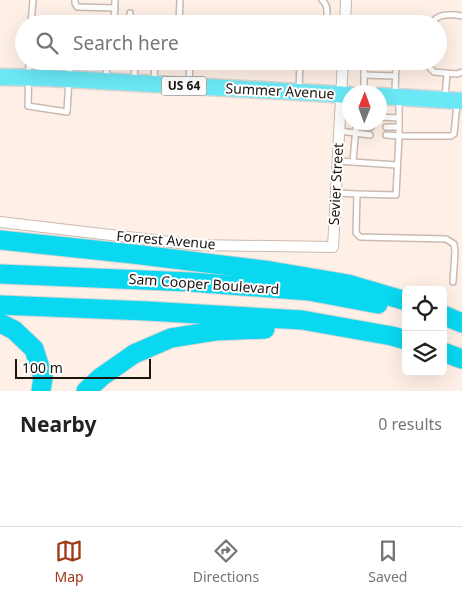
<!DOCTYPE html>
<html lang="en">
<head>
<meta charset="utf-8">
<style>
	body { margin:0; font-family:"Noto Sans",sans-serif; background:#f6f6f6; color:#222 }
	.controls { position:absolute; right:15px; bottom:15px; display:grid; overflow:hidden; border-radius:8px; box-shadow:0 5px 20px #0002 }
	.controls button { width:45px; height:45px; display:grid; place-items:center; padding:0; border:0; border-bottom:1px solid #e0e0e0; background:#fff; color:#222; font:25px sans-serif }
	.compass { position:absolute; left:342px; top:85px; width:45px; height:45px; border-radius:50%; background:#fff; box-shadow:0 5px 20px #0002; rotate:1deg }
	.scale { position:absolute; left:15px; bottom:12px; width:136px; box-sizing:border-box; padding-left:5px; border:2px solid #1b1511; border-top:0; font-size:14px; line-height:18px; white-space:nowrap; color:#1b1511; -webkit-text-stroke:4px #fff; paint-order:stroke }
	.list { margin:0; padding:0; list-style:none }
	h2 { display:flex; justify-content:space-between; align-items:center; height:65px; margin:0; padding:0 20px; font-size:21px }
	h2 small { font-size:16px; font-weight:400; color:#767676 }
	.icon { flex:none; width:28px; height:28px; fill:none; stroke:currentColor; stroke-width:2; stroke-linecap:round; stroke-linejoin:round }
	.map { position:relative; flex:none; width:462px; height:391px; overflow:hidden }
	.search { position:absolute; background:#fff; box-shadow:0 5px 20px #0002; left:15px; right:15px; top:15px; height:55px; display:flex; align-items:center; gap:12px; box-sizing:border-box; padding:0 18px; border-radius:28px; color:#767676; font-size:19px }
	.sheet { height:135px; background:#fff }
	nav { display:flex; justify-content:space-around; align-items:center; box-sizing:border-box; height:70px; border-top:1px solid #e0e0e0; background:#fff; font-size:14px; color:#767676 }
	nav a { display:grid; justify-items:center; gap:2px }
	nav .on { color:#9f3816 }
	.map>svg:first-child { display:block }
	.lines { fill:none; stroke-linecap:round; stroke-linejoin:round }
	.service-casing { stroke:#cbbaaf; stroke-width:8 }
	.minor-casing { stroke:#cbbaaf; stroke-width:12 }
	.primary-casing { stroke:#d6d5d4; stroke-width:19 }
	.motorway-casing { stroke:#d6d5d4; stroke-width:21 }
	.service { stroke:#fff; stroke-width:5 }
	.minor { stroke:#fff; stroke-width:10 }
	.primary { stroke:#6be8f6; stroke-width:16 }
	.motorway { stroke:#09d8f0; stroke-width:19 }
	.labels { text-anchor:middle; stroke-width:4; stroke-linejoin:round; paint-order:stroke }
	.shield { fill:#fff; stroke:#5f5b58; stroke-width:1 }
	.shield-label { font-size:12px; font-weight:bold; fill:#1b1511 }
	.street-label { font-size:14px; fill:#1b1511; stroke:#fff }
</style>
</head>
<body>
<div class="map">
<svg width="462" height="391" viewBox="0 0 462 391">
	<rect width="100%" height="100%" fill="#fff0e7"/>
	<g class="lines">
		<g class="service-casing">
			<g id="service">
				<path d="M75,0V3L77,7L115,8"/>
				<path d="M322,0C328,5 327,11 327,19"/>
				<path d="M31,24L33,0"/>
				<path d="M114,24L115,0"/>
				<path d="M130,24V13"/>
				<path d="M179,24L180,0"/>
				<path d="M326,24L327,19L345,20"/>
				<path d="M432,24C436,13 452,14 462,16"/>
				<path d="M29,61L28,106L67,112L70,61"/>
				<path d="M365,61L364,75L395,76"/>
				<path d="M393,61L396,63L395,94"/>
				<path d="M429,61L430,68L434,72L457,74L462,72"/>
				<path d="M365,65H374"/>
				<path d="M387,66H396"/>
				<path d="M106,78L107,61"/>
				<path d="M134,80L135,61"/>
				<path d="M154,81L155,61"/>
				<path d="M189,83L190,61"/>
				<path d="M299,91L300,61"/>
				<path d="M364,92V75"/>
				<path d="M445,97L447,74"/>
				<path d="M380,117L399,118"/>
				<path d="M356,127H371"/>
				<path d="M386,127H399"/>
				<path d="M340,131L370,135"/>
				<path d="M386,135L399,136V101"/>
				<path d="M338,161L397,165"/>
				<path d="M353,162L356,127L359,122"/>
				<path d="M336,193L357,194L356,233L360,237L446,239L454,244L455,252L453,282"/>
				<path d="M357,194L396,195L399,136H451L454,134L457,104"/>
			</g>
		</g>
		<g class="minor-casing">
			<g id="minor">
				<path d="M345,24L346,0"/>
				<path d="M0,222L196,245L333,247L343,61"/>
			</g>
		</g>
		<g class="primary-casing">
			<g id="primary">
				<path d="M0,77L48,78L350,95"/>
				<path d="M380,96L462,101"/>
			</g>
		</g>
		<g class="motorway-casing">
			<g id="motorway">
				<path d="M0,240L133,254L271,271L348,284L406,301"/>
				<path d="M0,274L190,282L309,291L378,304"/>
				<path d="M0,305L147,311L302,320L392,336L406,340"/>
				<path d="M443,315L462,323"/>
				<path d="M0,323L14,330L34,349L43,377L41,391"/>
				<path d="M443,352L462,359"/>
				<path d="M86,391L101,377L134,354L171,338L215,331L265,329"/>
			</g>
		</g>
		<use href="#service" class="service"/>
		<use href="#minor" class="minor"/>
		<use href="#primary" class="primary"/>
		<use href="#motorway" class="motorway"/>
	</g>
	<g class="labels">
		<rect class="shield" x="161.5" y="76.5" width="45" height="19" rx="4"/>
		<g class="shield-label">
			<text x="184" y="90">US 64</text>
		</g>
		<g class="street-label">
			<text transform="translate(280 91) rotate(3)" y="5">Summer Avenue</text>
			<text transform="translate(336 184) rotate(-87)" y="5">Sevier Street</text>
			<text transform="translate(166 240) rotate(5)" y="5">Forrest Avenue</text>
			<text transform="translate(204 284) rotate(4)" y="5">Sam Cooper Boulevard</text>
		</g>
	</g>
</svg>
<div class="controls">
<button><svg class="icon" aria-label="locate" viewBox="0 0 24 24"><circle cx="12" cy="12" r="6"/><path d="M12 2v4M12 18v4M2 12h4M18 12h4"/></svg></button>
<button><svg class="icon" aria-label="layers" viewBox="0 0 24 24"><path d="M12 4l9 5-9 5-9-5zM3 14l9 5 9-5"/></svg></button>
</div>
<svg class="compass" viewBox="-18 -18 36 36"><path d="M0-13l5 13h-10z" fill="#e53935"/><path d="M0 13l5-13h-10z" fill="#767676"/></svg>
<div class="scale">100 m</div>
<div class="search"><svg class="icon" aria-label="search" viewBox="0 0 24 24"><circle cx="10" cy="10" r="6"/><path d="M15 15l6 6"/></svg>Search here</div>
</div>
<section class="sheet">
<h2>Nearby<small>0 results</small></h2>
<ul class="list">
</ul>
</section>
<nav>
<a class="on"><svg class="icon" aria-label="map" viewBox="0 0 24 24"><path d="M3 6l6-2 6 2 6-2v14l-6 2-6-2-6 2zM9 4v14M15 6v14"/></svg>Map</a>
<a><svg class="icon" aria-label="directions" viewBox="0 0 24 24"><path d="M12 3l9 9-9 9-9-9zM9 14v-3h6M13 9l2 2-2 2"/></svg>Directions</a>
<a><svg class="icon" aria-label="saved" viewBox="0 0 24 24"><path d="M7 4h10v16l-5-4-5 4z"/></svg>Saved</a>
</nav>
</body>
</html>
